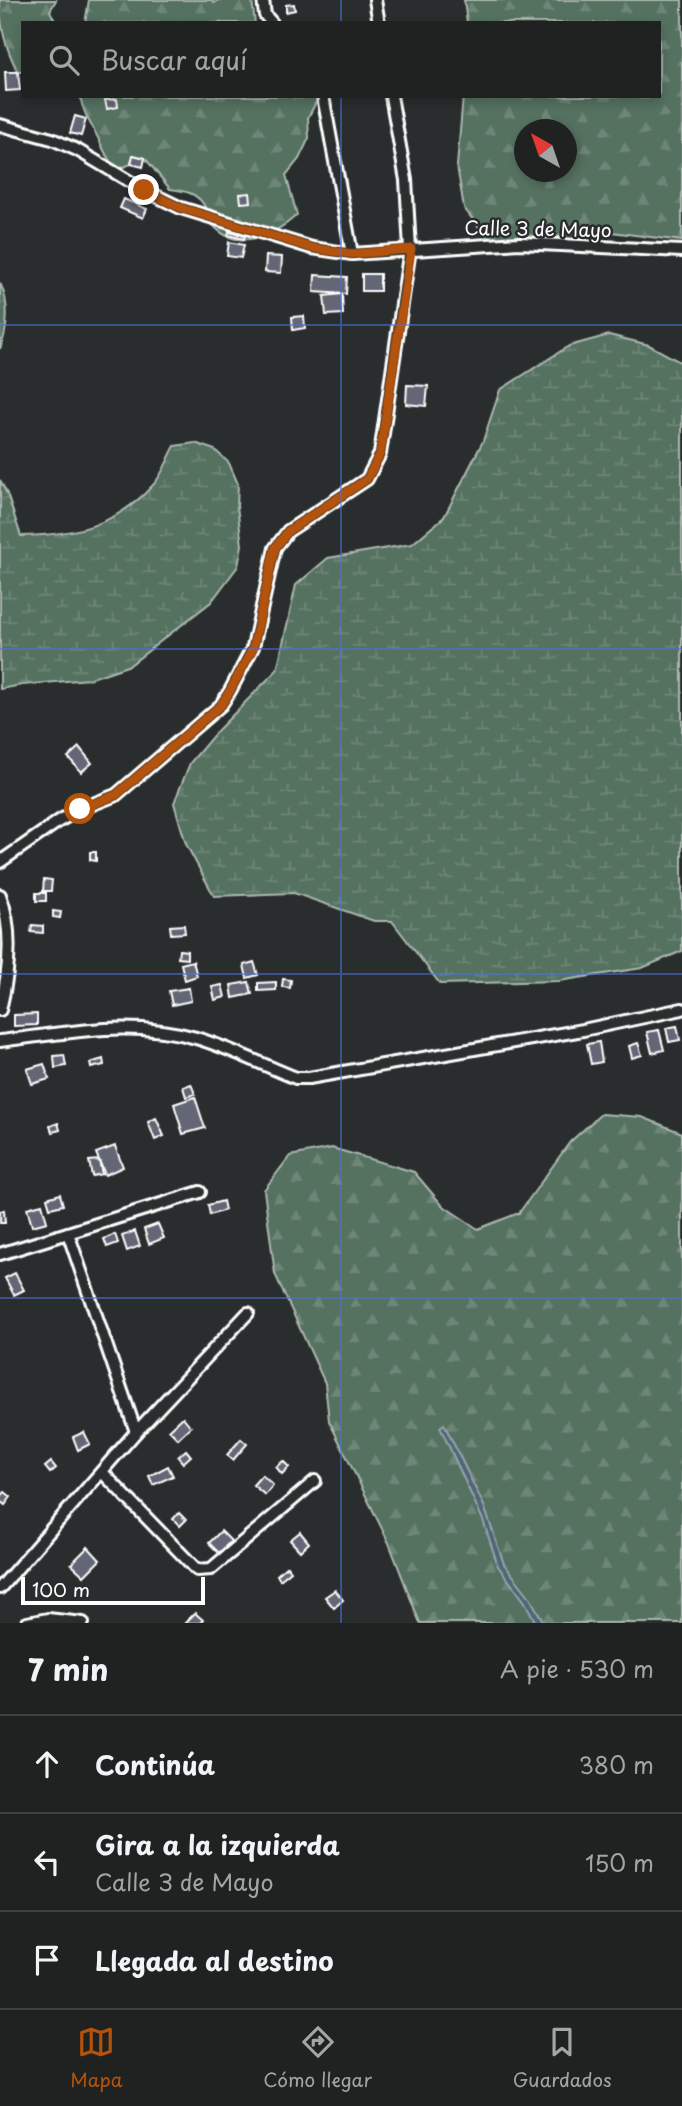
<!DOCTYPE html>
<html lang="es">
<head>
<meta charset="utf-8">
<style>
	body { margin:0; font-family:"Playpen Sans",sans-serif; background:#282a2a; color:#f1f3f6 }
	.compass { position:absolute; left:514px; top:119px; width:63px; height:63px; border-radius:50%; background:#202222; box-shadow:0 4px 10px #0003; rotate:320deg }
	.scale { position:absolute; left:21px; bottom:18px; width:184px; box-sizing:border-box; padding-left:7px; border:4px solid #fff; border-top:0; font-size:19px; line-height:24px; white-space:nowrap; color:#fff; -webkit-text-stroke:5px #2a2d2e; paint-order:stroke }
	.stop { position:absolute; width:21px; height:21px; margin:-16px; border:5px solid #b45309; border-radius:50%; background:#fff }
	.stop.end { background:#b45309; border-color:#fff; box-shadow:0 2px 7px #0008 }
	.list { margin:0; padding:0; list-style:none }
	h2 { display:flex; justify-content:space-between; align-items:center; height:91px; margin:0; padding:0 28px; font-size:30px }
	h2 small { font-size:23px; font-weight:400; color:#a2a4a5 }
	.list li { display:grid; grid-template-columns:46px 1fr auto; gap:21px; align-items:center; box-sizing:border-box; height:98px; padding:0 28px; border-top:2px solid #3d3f40 }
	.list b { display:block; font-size:26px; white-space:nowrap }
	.list p { margin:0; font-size:23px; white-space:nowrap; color:#a2a4a5 }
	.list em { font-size:23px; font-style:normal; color:#a2a4a5 }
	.icon { flex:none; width:38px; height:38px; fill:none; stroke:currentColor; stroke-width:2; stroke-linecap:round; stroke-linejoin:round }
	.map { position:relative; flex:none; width:682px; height:1623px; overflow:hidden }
	.search { position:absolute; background:#202222; box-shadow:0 4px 10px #0003; left:21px; right:21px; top:21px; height:77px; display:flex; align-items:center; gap:18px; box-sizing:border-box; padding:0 24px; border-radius:0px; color:#a2a4a5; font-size:26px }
	.sheet { height:385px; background:#202222 }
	nav { display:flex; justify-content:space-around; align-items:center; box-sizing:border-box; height:98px; border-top:2px solid #3d3f40; background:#202222; font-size:19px; color:#a2a4a5 }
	nav a { display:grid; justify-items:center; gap:4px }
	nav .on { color:#b45309 }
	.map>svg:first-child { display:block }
	.forest { fill:url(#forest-firs); stroke:#aab8b0; stroke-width:2; fill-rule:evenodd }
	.wetland { fill:url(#wetland-marsh); stroke:#aab8b0; stroke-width:2 }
	.water { fill:#506674; stroke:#96a3ac; stroke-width:2 }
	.building { fill:#646675; stroke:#fff; stroke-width:2 }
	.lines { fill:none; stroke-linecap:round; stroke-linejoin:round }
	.street-casing { stroke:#fff; stroke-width:16 }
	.street { stroke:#2a2d2e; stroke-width:10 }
	.route { stroke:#b45309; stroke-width:9 }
	.grid { fill:none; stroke:#4a71e0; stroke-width:2; stroke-opacity:0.55 }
	.labels { text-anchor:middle; stroke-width:5; stroke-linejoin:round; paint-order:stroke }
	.street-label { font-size:19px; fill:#fff; stroke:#2a2d2e }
</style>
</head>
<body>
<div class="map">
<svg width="682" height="1623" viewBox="0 0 682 1623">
	<defs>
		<pattern id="forest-firs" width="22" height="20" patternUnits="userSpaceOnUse" patternTransform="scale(1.75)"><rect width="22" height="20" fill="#557160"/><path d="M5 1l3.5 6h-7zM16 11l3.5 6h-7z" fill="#6e8678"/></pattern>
		<pattern id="wetland-marsh" width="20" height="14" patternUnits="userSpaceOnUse" patternTransform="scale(1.75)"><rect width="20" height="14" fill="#557160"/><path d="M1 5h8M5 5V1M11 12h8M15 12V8" fill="none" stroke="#6e8678"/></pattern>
	</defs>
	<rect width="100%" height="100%" fill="#2a2d2e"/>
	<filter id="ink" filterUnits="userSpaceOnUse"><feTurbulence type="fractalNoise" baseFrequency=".0143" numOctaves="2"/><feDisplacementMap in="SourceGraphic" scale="14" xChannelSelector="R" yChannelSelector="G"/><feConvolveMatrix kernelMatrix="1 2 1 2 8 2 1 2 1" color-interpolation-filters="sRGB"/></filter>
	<g filter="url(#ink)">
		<g class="forest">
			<path d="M0,0H56L50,11L56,23H23V72H18C5,47 0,27 0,0Z"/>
			<path d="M89,0H211L215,3L218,0H252L255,23H85Z"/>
			<path d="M464,0H682V241L596,230L520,243H491L464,208L457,166L463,96H659V23H467ZM524,130H566V172H524Z"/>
			<path d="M80,96H319L308,118L309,138L299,159L286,175L297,215C275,235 237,253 213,225C210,221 208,214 206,209C199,193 186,191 170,189L145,158L134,155L131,164L116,170C105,156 104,149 96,134C89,121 83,112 80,96Z"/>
			<path d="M601,1114L642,1117L682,1133V1623H420L389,1543L329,1421L325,1383L275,1274L264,1190L290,1156L332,1148L414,1172L442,1205L478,1229L519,1213L570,1142Z"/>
		</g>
		<g class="wetland">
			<path d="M0,283C10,303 8,329 0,349Z"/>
			<path d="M609,335L649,345L682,363V951L642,968L559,981L440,984L392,921H374L294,893L214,896L186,844L174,803L190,763L217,731L277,670L296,585L328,558L412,544L444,517L483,441L500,390L569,346Z"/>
			<path d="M195,443L215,450L229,463L238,484L237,506L242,545L238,566L211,602L130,665L89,679L22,685L0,689V480L7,494L21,536C74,535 117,526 154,484C163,474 168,458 175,446Z"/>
		</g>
		<path class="water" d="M444,1424L484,1506L504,1564L529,1596L544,1623H536L525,1602L498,1566L483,1520L440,1427Z"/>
		<g class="building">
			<path d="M294,4L295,10L286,12V5Z"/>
			<path d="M5,72H18L20,90L6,91Z"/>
			<path d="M117,99L118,107L107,109L105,100Z"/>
			<path d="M75,116L86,119L81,136L70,133Z"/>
			<path d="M133,155L145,158L143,167L131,164Z"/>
			<path d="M250,193L251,202L241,203L240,194Z"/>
			<path d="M124,199L147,209L143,218L120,208Z"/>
			<path d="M229,232L245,236L244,239L228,235Z"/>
			<path d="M229,242L244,245L241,258L227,256Z"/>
			<path d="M266,256L282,257L281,273L265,272Z"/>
			<rect x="362" y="274" width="18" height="17"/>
			<path d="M315,275L347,277L346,294L314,292Z"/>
			<path d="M342,294L343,314L326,315L324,296Z"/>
			<path d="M304,316L305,328L293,330L292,317Z"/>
			<path d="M407,385L428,386L426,406L406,404Z"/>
			<path d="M79,747L92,763L81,772L68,757Z"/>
			<path d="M90,852H96V861L90,860Z"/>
			<path d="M44,879L52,880L51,891H43Z"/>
			<rect x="36" y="893" width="10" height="8"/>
			<path d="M53,911L61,912L60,918L53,917Z"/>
			<path d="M32,925L43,926V933L31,932Z"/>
			<path d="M184,925L185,933L171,934L170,926Z"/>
			<path d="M179,950L187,951V959L178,958Z"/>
			<path d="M193,961L197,976L185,980L181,964Z"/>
			<path d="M254,962L258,975L247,978L244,965Z"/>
			<path d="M283,979L291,980L290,988L282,987Z"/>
			<path d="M249,982L252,994L233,998L231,985Z"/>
			<path d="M276,982V990L258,991V983Z"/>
			<path d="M222,985L225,997L215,1000L212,987Z"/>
			<path d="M189,988L191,1001L172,1005L169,991Z"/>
			<path d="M37,1014V1025L14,1026V1015Z"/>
			<path d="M677,1026L680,1040L669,1042L666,1028Z"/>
			<path d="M659,1030L664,1050L652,1053L647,1032Z"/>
			<path d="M599,1042L602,1062L591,1064L587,1044Z"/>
			<path d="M638,1043L642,1055L632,1058L629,1046Z"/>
			<path d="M64,1055L66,1066L55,1068L54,1056Z"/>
			<path d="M103,1059L104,1065L91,1068L90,1063Z"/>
			<path d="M44,1064L49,1079L32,1084L27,1069Z"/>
			<path d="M191,1084L195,1094L186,1097L183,1087Z"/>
			<path d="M195,1097L205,1128L183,1134L174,1104Z"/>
			<path d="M156,1118L164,1136L155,1140L148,1122Z"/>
			<path d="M58,1123L60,1130L52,1132L50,1126Z"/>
			<path d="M115,1146L123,1167L105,1175L96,1153Z"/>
			<path d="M99,1160L102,1174L92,1176L89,1161Z"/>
			<path d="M60,1194L63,1205L50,1208L47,1198Z"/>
			<path d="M223,1201L225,1210L210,1215L208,1205Z"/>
			<path d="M42,1204L47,1222L32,1226L27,1208Z"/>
			<path d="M4,1210L5,1223H0V1211Z"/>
			<path d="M158,1224L164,1238L149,1244L144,1229Z"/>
			<path d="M135,1231L140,1246L127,1251L122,1236Z"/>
			<path d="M115,1234L118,1243L107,1247L104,1239Z"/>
			<path d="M15,1273L24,1290L14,1295L5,1278Z"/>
			<path d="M183,1417L191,1427L178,1439L169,1430Z"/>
			<path d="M84,1432L90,1444L78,1450L73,1437Z"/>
			<path d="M241,1439L247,1444L233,1460L227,1455Z"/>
			<path d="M186,1450L191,1456L183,1463L178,1457Z"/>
			<path d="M283,1461L289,1467L282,1474L276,1467Z"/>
			<path d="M51,1462L56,1468L50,1473L45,1467Z"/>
			<path d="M168,1466L173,1476L153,1485L149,1476Z"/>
			<path d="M262,1475L273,1485L265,1495L253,1485Z"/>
			<path d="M5,1492L11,1497L5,1505L0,1501V1497Z"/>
			<path d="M179,1513L186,1520L180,1526L173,1519Z"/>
			<path d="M221,1531L231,1541L219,1553L209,1543Z"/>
			<path d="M300,1532L309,1543L300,1551L290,1540Z"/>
			<path d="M88,1547L100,1560L84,1576L71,1564Z"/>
			<path d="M287,1566L291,1571L280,1580L277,1575Z"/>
			<path d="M335,1590L343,1600L334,1608L325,1597Z"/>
			<path d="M195,1613L203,1620L200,1623H185Z"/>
		</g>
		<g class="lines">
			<g class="street-casing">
				<g id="street">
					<path d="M263,0L265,15L272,23"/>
					<path d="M375,0L379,23"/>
					<path d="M323,96L352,254"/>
					<path d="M0,125L52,139L77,150L144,190L181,208L312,248L352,254L520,243L682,251"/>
					<path d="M0,862L59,821L80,809L116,795L221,705L230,691L253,647L275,548L288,531L367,479L380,454L410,249L406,180L391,96"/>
					<path d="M0,895C14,931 9,973 0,1010"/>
					<path d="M0,1041C65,1033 131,1019 196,1038C230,1048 263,1065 296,1078H309L583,1030L682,1009"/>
					<path d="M68,1233L136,1432"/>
					<path d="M0,1254L200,1192"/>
					<path d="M102,1472L197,1570L211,1569L315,1481"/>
					<path d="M0,1588L136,1432L248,1313"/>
					<path d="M27,1623L48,1619L83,1623"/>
				</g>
			</g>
			<use href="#street" class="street"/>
		</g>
	</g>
	<g class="lines" filter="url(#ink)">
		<path class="route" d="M80,809L116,795L221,705L230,691L253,648L275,548L288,531L367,479L380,454L411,249L352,254L312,248L181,208L144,190"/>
	</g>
	<path class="grid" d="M341,0V23M341,96V1623M0,325H682M0,649H682M0,974H682M0,1298H682"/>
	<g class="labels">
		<g class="street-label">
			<text transform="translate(538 229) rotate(1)" y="7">Calle 3 de Mayo</text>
		</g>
	</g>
</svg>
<svg class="compass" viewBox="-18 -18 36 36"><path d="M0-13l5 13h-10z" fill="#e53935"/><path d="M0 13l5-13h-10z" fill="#a2a4a5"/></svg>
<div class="scale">100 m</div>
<div class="stop" style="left:80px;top:809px"></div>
<div class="stop end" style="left:144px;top:190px"></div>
<div class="search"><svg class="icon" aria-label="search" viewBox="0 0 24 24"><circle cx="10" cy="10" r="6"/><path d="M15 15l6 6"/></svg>Buscar aquí</div>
</div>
<section class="sheet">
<h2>7 min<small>A pie · 530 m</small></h2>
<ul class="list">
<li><svg class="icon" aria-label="ahead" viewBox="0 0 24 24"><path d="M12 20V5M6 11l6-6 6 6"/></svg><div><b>Continúa</b></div><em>380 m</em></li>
<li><svg class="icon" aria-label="left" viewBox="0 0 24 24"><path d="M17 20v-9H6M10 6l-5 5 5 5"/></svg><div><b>Gira a la izquierda</b><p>Calle 3 de Mayo</p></div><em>150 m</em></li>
<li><svg class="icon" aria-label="arrive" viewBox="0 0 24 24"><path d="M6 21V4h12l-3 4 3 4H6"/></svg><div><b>Llegada al destino</b></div></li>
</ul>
</section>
<nav>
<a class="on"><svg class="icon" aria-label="map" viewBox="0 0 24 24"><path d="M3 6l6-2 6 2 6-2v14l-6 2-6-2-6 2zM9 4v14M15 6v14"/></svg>Mapa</a>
<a><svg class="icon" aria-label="directions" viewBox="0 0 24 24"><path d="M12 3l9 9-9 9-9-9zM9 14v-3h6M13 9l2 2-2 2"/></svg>Cómo llegar</a>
<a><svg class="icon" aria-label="saved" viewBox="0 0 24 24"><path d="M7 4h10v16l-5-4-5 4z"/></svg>Guardados</a>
</nav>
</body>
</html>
